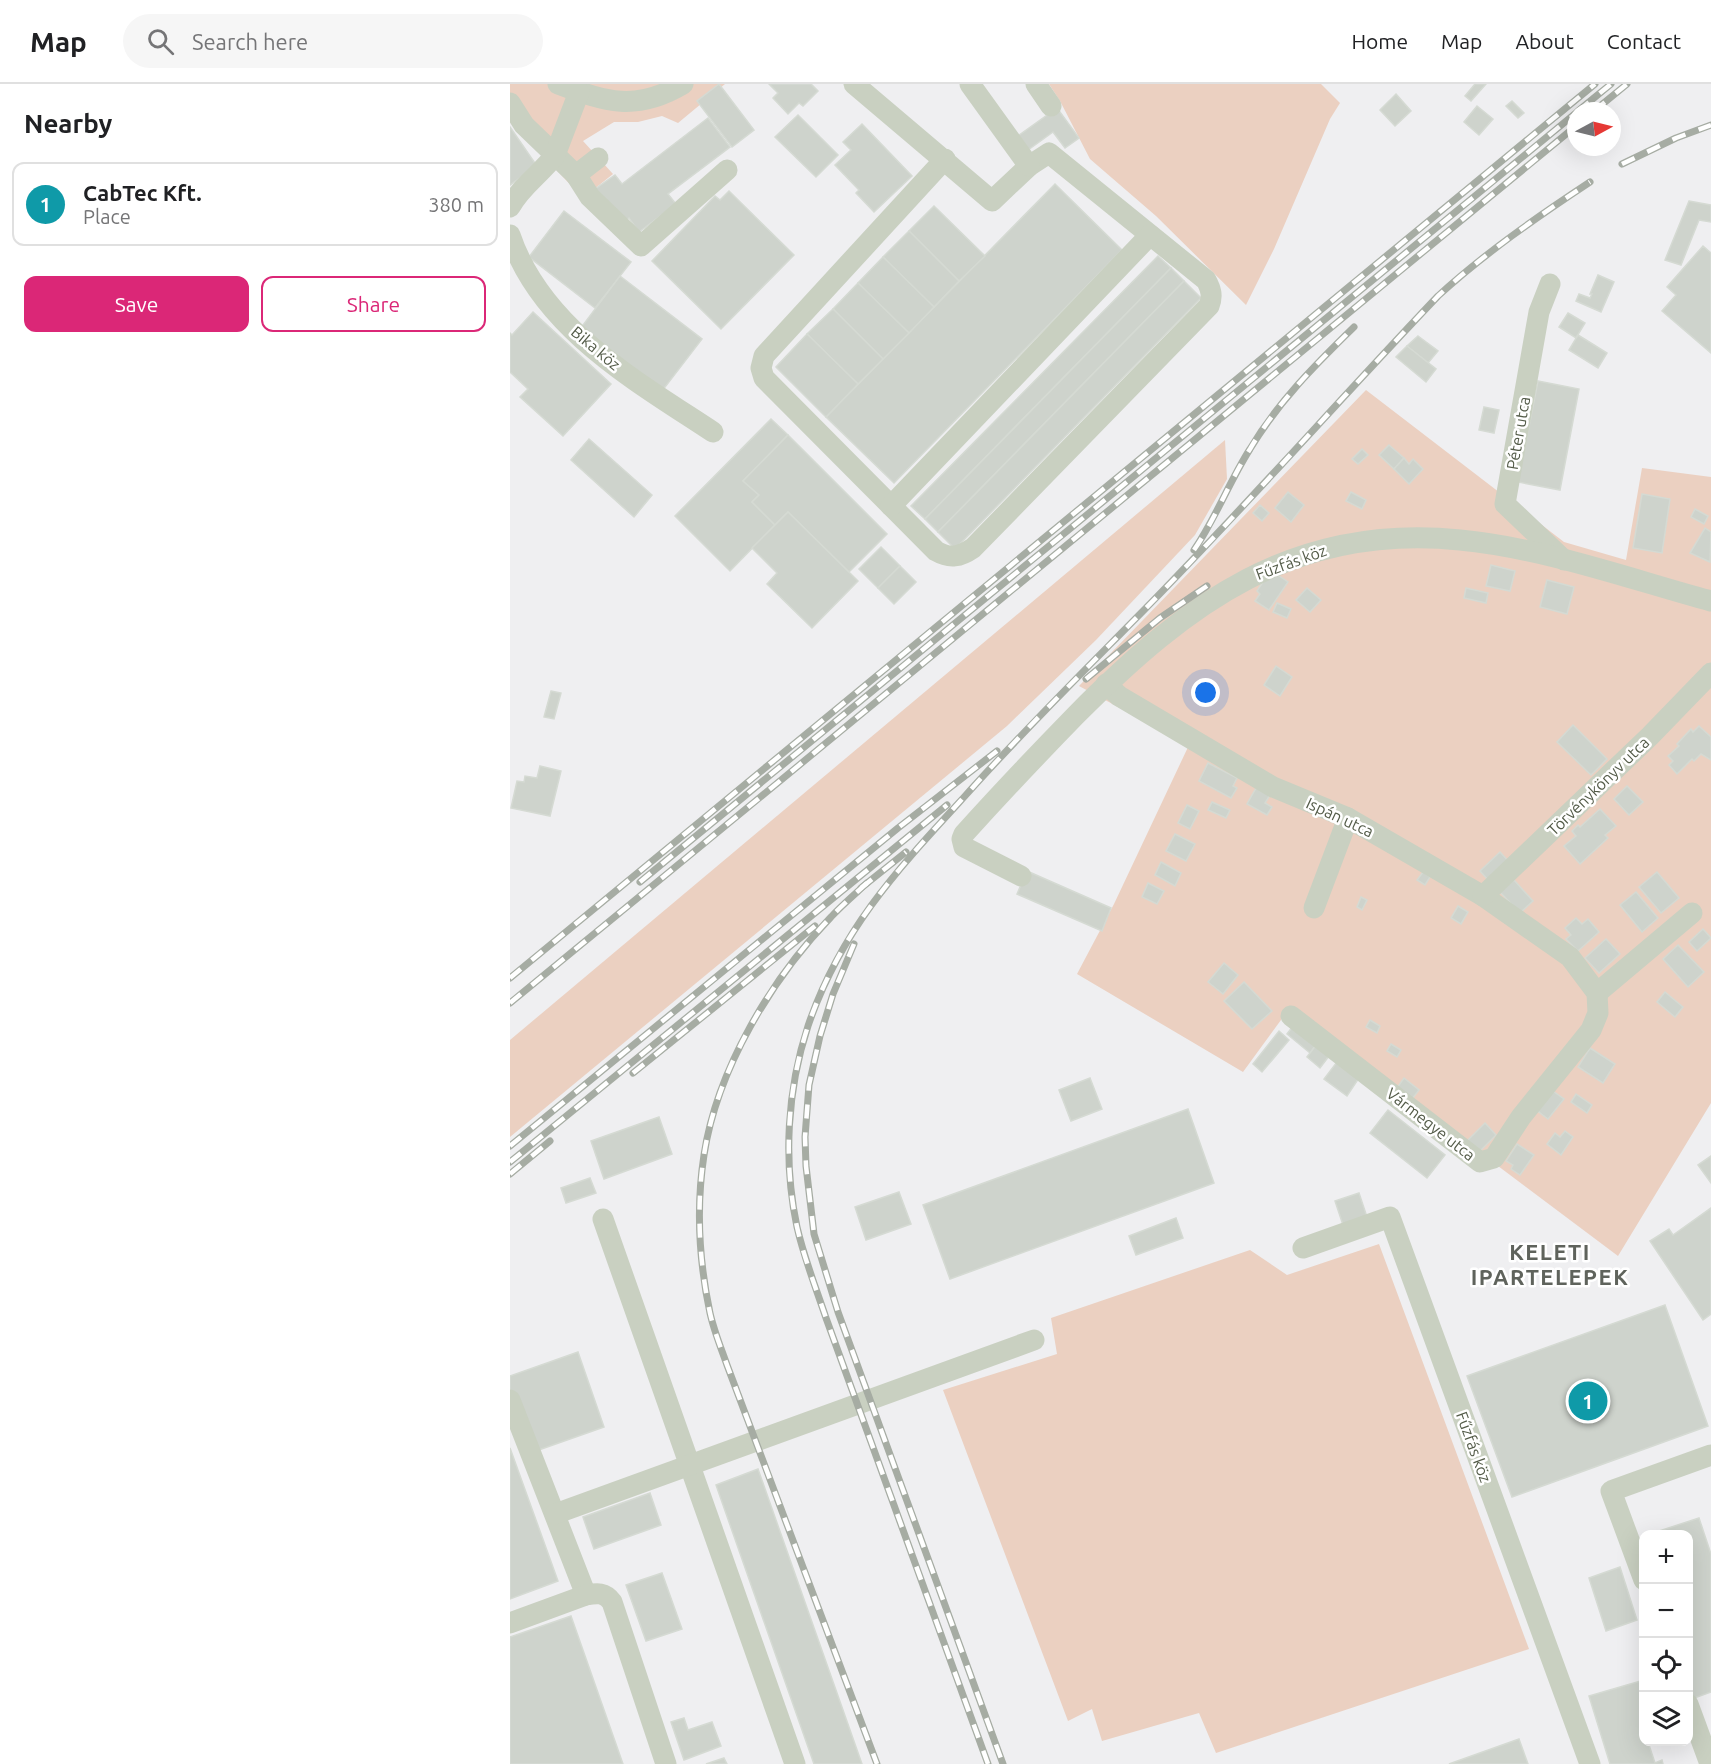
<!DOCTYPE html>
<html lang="en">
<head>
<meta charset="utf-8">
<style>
	body { margin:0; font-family:Ubuntu,sans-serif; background:#f6f6f6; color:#202124 }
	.controls { position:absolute; right:18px; bottom:18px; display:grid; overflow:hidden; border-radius:12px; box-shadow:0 6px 24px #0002 }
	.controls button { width:54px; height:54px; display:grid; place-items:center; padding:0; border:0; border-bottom:2px solid #e0e0e0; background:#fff; color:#202124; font:30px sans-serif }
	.compass { position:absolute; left:1057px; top:18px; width:54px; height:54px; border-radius:50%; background:#fff; box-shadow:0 6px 24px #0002; rotate:83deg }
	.you { position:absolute; left:696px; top:609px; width:21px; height:21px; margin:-15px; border:4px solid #fff; border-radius:50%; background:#1a73e8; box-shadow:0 0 0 9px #1a73e833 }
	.badge { display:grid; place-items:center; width:39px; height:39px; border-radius:50%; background:#db2777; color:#fff; font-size:20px; font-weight:700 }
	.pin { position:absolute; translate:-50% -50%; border:3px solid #fff; box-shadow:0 2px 6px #0006 }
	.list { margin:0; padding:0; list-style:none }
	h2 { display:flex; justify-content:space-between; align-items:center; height:78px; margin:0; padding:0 24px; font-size:26px }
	h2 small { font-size:20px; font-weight:400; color:#757577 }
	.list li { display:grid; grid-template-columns:39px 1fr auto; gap:18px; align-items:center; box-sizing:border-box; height:84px; margin:0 12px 12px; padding:0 12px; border:2px solid #e0e0e0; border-radius:12px }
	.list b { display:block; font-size:22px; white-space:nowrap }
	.list p { margin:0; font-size:20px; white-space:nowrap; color:#757577 }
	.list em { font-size:20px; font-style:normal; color:#757577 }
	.actions { display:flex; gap:12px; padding:18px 24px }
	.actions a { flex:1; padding:14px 0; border:2px solid #db2777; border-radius:12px; text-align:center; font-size:21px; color:#db2777 }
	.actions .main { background:#db2777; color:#fff }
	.icon { flex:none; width:33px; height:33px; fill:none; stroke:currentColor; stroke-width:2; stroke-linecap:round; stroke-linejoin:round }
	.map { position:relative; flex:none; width:1201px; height:1680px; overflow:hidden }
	header { display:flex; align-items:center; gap:36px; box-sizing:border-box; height:84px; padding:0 30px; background:#fff; border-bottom:2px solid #e0e0e0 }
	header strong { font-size:28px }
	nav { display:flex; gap:33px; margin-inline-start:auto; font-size:21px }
	.search { width:420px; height:54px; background:#f6f6f6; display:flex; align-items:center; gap:15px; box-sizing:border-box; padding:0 21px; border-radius:33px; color:#757577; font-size:22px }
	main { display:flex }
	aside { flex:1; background:#fff }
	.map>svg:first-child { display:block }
	.green { fill:#ebd0c1 }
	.building { fill:#ced3cc; stroke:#d5dad3; stroke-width:1.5 }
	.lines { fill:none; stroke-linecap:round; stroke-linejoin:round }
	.minor { stroke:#c9d0c1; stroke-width:21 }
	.rail-casing { stroke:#a6aca3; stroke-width:7 }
	.rail { stroke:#fff; stroke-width:4.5; stroke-dasharray:14; stroke-linecap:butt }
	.labels { text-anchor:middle; stroke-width:5; stroke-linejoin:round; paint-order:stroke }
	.street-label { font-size:16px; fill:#535b48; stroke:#fff }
	.district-label { font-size:22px; font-weight:bold; letter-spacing:1.5px; fill:#5f635c; stroke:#fff }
</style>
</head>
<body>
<header>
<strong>Map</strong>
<div class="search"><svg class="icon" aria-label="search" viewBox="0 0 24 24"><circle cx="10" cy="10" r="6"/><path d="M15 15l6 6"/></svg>Search here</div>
<nav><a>Home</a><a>Map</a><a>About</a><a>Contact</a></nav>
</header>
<main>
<aside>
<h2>Nearby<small></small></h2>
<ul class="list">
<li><span class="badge" style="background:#0f9aa8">1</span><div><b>CabTec Kft.</b><p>Place</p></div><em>380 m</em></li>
</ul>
<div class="actions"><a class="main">Save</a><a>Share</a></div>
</aside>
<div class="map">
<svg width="1201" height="1680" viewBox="0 0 1201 1680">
	<rect width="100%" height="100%" fill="#efeff1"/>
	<g class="green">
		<path d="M0,0H215L168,39L152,32L128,38H104L73,57L103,90L73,114L0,37Z"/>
		<path d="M539,0H811L830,19L820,35L764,165L736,221L646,132L580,75L550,17Z"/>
		<path d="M856,306L1054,458L1116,476L1132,384L1201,393V1019L1108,1172L779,925L733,988L567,890L604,820L679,661L569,602Z"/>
		<path d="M715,356L717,395L685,451L586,556L497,642L0,1053V956Z"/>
		<path d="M869,1160L1019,1565L706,1669L689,1629L592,1657L582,1625L558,1637L433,1306L547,1270L541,1234L740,1166L777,1191Z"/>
	</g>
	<g class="building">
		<path d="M209,0L244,46L222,63L187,17Z"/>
		<path d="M259,0H301L308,7L293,22L289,19L278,30L263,14L268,9Z"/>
		<path d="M965,0H976L961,17L955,12Z"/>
		<path d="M886,10L901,27L885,42L870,26Z"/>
		<path d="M1002,17L1014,29L1008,34L996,22Z"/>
		<path d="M967,22L983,35L969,51L954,38Z"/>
		<path d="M547,24L569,54L555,64L543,48L518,66L508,52Z"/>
		<path d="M288,31L328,71L306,93L265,53Z"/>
		<path d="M198,34L220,63L158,110L166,120L129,148L119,134L112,140L85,105L105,91L112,100Z"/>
		<path d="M352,40L402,92L364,128L346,109L349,106L325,81L341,66L333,58Z"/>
		<path d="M0,43L27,82L0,101Z"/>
		<path d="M545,100L612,166L384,399L316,333Z"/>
		<path d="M219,107L284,171L211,245L142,177L205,112L210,116Z"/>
		<path d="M1179,117L1201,121V138L1189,136L1171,181L1155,176Z"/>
		<path d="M424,122L475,172L449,197L399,147Z"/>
		<path d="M54,127L121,178L85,224L19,173Z"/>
		<path d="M399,147L449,197L424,223L373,173Z"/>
		<path d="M1193,162L1201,169V269L1152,227L1166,211L1157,203Z"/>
		<path d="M648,172L661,184L415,435L401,422Z"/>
		<path d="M373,173L424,223L399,249L348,199Z"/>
		<path d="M661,184L674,197L428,448L415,435Z"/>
		<path d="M1088,191L1104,198L1091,228L1066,217L1069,210L1080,214L1082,210H1080Z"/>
		<path d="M110,192L192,255L152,307L70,245Z"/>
		<path d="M674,197L691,214L445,465L428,448Z"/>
		<path d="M348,199L399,249L373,275L323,225Z"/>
		<path d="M323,225L373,275L348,300L297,250Z"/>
		<path d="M23,228L101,300L53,352L10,313L18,305L0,288V249L2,251Z"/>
		<path d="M1058,229L1075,239L1066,254L1049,243Z"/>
		<path d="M297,250L348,300L316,333L266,283Z"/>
		<path d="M1068,251L1097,269L1088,284L1059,266Z"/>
		<path d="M908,252L928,267L918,279L897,262Z"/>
		<path d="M897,262L926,285L916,298L886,273Z"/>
		<path d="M1028,297L1069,305L1050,406L1008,398Z"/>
		<path d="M974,323L989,326L984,349L969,346Z"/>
		<path d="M261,335L278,351L233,397L249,411L242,418L265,441L220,487L165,432Z"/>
		<path d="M278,351L377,450L339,488L278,428L265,441L242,418L249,411L233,397Z"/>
		<path d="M79,355L142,411L124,433L61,376Z"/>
		<path d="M879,361L894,374L884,385L869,371Z"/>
		<path d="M852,365L858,371L848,380L842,375Z"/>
		<path d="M894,374L899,380L903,375L913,385L899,400L884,385Z"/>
		<path d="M778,408L794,421L781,438L765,424Z"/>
		<path d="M841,408L856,416L852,425L836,417Z"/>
		<path d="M1132,410L1160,415L1152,469L1123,464Z"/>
		<path d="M750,421L759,429L752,437L743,429Z"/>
		<path d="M1185,425L1198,432L1194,440L1181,433Z"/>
		<path d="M278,428L348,497L302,544L257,500L267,489L242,464Z"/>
		<path d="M1195,444L1201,448L1200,478L1180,469Z"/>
		<path d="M371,463L390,482L368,504L349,485Z"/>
		<path d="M981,481L1005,487L1000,507L976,502Z"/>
		<path d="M390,482L406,498L384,520L368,504Z"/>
		<path d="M765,489L778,498L759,526L745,517L750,510L747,507L756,493Z"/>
		<path d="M1037,496L1064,503L1057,530L1030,523Z"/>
		<path d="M797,504L811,516L800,528L786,516Z"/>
		<path d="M956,504L978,509L976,519L954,514Z"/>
		<path d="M767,519L781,525L777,534L763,528Z"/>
		<path d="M766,582L782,593L770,612L754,601Z"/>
		<path d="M41,607L51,609L44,635L34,633Z"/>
		<path d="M1063,641L1097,675L1081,691L1047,658Z"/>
		<path d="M1189,642L1201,653V676L1191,670L1184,677L1182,675L1167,690L1159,681L1163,677L1158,672L1169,662L1167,660L1181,645L1183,648Z"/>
		<path d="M698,679L727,694L723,702L727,704L721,714L689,697Z"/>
		<path d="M30,682L51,687L40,732L1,724L7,697L14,698L15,692L27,694Z"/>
		<path d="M1117,702L1133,718L1119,731L1104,715Z"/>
		<path d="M746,704L760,711L755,719L762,723L757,731L737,720Z"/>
		<path d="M702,718L720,726L716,734L698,726Z"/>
		<path d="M677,721L689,727L680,745L668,739Z"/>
		<path d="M1090,725L1106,742L1095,751L1098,754L1070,780L1054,762L1066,752L1062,747L1068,741L1070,743Z"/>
		<path d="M665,750L685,760L676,777L656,767Z"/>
		<path d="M990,768L1001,780L981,799L970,787Z"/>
		<path d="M651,778L671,789L665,802L645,791Z"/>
		<path d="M517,787L601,824L592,847L507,810Z"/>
		<path d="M913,788L920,793L915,801L907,796Z"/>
		<path d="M1147,788L1169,814L1151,829L1129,803Z"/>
		<path d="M1004,796L1023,817L1010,829L990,808Z"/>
		<path d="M638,799L654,807L647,820L632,813Z"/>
		<path d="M1126,808L1148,834L1132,848L1110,821Z"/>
		<path d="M851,813L857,816L852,826L847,823Z"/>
		<path d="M948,822L958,828L951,840L941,834Z"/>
		<path d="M1066,834L1072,840L1078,835L1089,848L1068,867L1056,855L1061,851L1055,844Z"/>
		<path d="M1193,845L1201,854L1187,867L1179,858Z"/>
		<path d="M1096,855L1110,870L1089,889L1075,874Z"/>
		<path d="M1168,861L1194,888L1178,903L1153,875Z"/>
		<path d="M714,879L728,891L713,910L698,898Z"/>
		<path d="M734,898L762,927L742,945L714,917Z"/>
		<path d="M1155,908L1173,923L1165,933L1147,918Z"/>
		<path d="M860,936L870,942L867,949L856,943Z"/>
		<path d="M783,942L806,961L800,969L777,950Z"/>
		<path d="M769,947L779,956L752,988L743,980Z"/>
		<path d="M881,960L891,966L887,973L877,967Z"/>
		<path d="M806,961L819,972L810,984L797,973Z"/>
		<path d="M1080,964L1105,980L1093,999L1068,983Z"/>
		<path d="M827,978L849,994L837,1012L814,995Z"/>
		<path d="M580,994L592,1025L561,1037L549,1006Z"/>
		<path d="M894,994L909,1006L899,1019L884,1008Z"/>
		<path d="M1040,1005L1054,1015L1038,1035L1025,1025Z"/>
		<path d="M1066,1010L1082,1021L1077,1029L1061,1018Z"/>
		<path d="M678,1025L704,1099L440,1195L413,1121Z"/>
		<path d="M878,1026L935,1071L917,1094L860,1049Z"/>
		<path d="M149,1033L162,1070L94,1095L81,1057Z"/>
		<path d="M975,1039L986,1051L968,1069L957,1057Z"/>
		<path d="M1055,1047L1063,1053L1051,1071L1037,1060L1045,1049L1050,1053Z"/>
		<path d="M1007,1060L1024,1071L1010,1091L1001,1085L1003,1081L996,1077Z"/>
		<path d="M1201,1072V1099L1188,1081Z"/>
		<path d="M80,1094L86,1109L56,1119L51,1104Z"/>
		<path d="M389,1108L401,1140L356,1156L345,1123Z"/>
		<path d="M849,1109L857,1133L833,1141L825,1117Z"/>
		<path d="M1201,1124V1230L1193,1236L1140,1157L1159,1145L1163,1151Z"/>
		<path d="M666,1134L673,1154L626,1171L619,1152Z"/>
		<path d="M1155,1221L1198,1342L1002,1413L957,1292Z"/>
		<path d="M68,1268L94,1343L23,1368L0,1305V1292Z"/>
		<path d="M0,1364L48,1497L0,1515Z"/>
		<path d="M248,1385L352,1680H304L206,1401Z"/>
		<path d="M140,1409L151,1441L84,1465L73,1433Z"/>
		<path d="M1189,1434L1201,1470V1608L1179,1616L1178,1450H1140Z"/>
		<path d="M1110,1483L1127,1536L1096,1547L1079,1494Z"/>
		<path d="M152,1489L172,1545L136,1557L116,1501Z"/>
		<path d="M61,1532L113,1680H0V1553Z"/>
		<path d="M1134,1596V1658H1138L1145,1679L1152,1676L1153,1680H1100L1079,1612Z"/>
		<path d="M174,1634L178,1646L202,1638L211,1662L174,1676L161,1638Z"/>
		<path d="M1009,1655L1018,1680H939Z"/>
		<path d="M214,1674L217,1680H196Z"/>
	</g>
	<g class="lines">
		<g class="minor">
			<path d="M48,0C96,18 126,28 173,0"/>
			<path d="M344,0L482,117L519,82L539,69L696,196C701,205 703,212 699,222L463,464C450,473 440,475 426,467L254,294L251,284L254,272L435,75"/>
			<path d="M460,0L519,82"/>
			<path d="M526,0L541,22"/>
			<path d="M0,19L14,41L66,91L80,113L131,162L217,86"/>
			<path d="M66,91L88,74"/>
			<path d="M0,123C11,102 31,90 45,71L69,8"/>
			<path d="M0,151C31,244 126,297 203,348"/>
			<path d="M1040,200L1029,228L995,420L1054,476"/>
			<path d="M381,422L640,151"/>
			<path d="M596,600L609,612L763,703L838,734L973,812L1060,873L1087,909L1088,929L1081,946L1011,1033L984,1074L970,1078L781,932"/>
			<path d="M511,792L454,763L452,755L454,750C491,709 528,670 566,631C677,519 784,439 950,456C1034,464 1120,495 1201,517"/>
			<path d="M973,812L1140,652L1201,589"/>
			<path d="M804,824L838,734"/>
			<path d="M1087,909L1182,829"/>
			<path d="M93,1135L285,1680"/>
			<path d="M793,1164L880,1133L1080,1680"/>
			<path d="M0,1316L76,1511"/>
			<path d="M45,1430L524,1256"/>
			<path d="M1134,1496L1101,1407L1201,1371"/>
			<path d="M0,1539L76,1511C87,1509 95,1508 102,1518L156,1680"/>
			<path d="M1178,1620L1200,1680"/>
		</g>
		<g class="rail-casing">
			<g id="rail">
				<path d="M1068,27L1101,0"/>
				<path d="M1084,27L1117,0"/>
				<path d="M1112,80L1166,54L1201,41"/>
				<path d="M684,466C706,434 719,398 740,365C768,318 805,281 844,243"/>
				<path d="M576,595L650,534L697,502"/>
				<path d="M130,798L1066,29"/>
				<path d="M357,799C345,810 332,821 321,833C262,894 207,985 194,1071C186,1123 189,1177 200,1229C204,1247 211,1264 217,1281L367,1680"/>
				<path d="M351,804L396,768"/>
				<path d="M344,860L323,910L310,952L299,1001L295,1053L296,1082L304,1150L328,1228L493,1680"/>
				<path d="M0,894L1085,0"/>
				<path d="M0,919L1066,42"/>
				<path d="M123,989L305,842"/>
				<path d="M0,1062L388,744L487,667"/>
				<path d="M0,1078L437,721"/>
				<path d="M0,1090L40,1057"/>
				<path d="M478,1680L316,1234C306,1204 294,1174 287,1143C273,1077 277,1006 298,942C331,845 388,785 455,712C513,647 575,586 636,524C736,422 830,315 928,212C975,169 1027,133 1080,98"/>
			</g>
		</g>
		<use href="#rail" class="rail"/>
	</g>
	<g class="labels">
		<g class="street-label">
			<text transform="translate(86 264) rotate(40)" y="6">Bika köz</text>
			<text transform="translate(1008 349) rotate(-80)" y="6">Péter utca</text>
			<text transform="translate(781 478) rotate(-20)" y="6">Fűzfás köz</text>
			<text transform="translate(1088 702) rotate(-44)" y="6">Törvénykönyv utca</text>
			<text transform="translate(830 733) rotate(25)" y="6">Ispán utca</text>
			<text transform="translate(921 1040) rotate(38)" y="6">Vármegye utca</text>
			<text transform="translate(964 1363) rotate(70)" y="6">Fűzfás köz</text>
		</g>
		<g class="district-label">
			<text x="1040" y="1176">KELETI<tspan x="1040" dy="25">IPARTELEPEK</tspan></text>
		</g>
	</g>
</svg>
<div class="controls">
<button>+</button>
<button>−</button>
<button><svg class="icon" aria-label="locate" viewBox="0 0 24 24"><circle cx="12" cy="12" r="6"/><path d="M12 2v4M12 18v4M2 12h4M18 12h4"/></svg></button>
<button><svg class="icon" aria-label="layers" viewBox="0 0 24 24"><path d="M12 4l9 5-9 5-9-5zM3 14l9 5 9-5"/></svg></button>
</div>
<svg class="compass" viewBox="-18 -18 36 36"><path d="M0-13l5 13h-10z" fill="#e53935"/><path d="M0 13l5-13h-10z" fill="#757577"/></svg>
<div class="you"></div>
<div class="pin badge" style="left:1078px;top:1317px;background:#0f9aa8">1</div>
</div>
</main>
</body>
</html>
